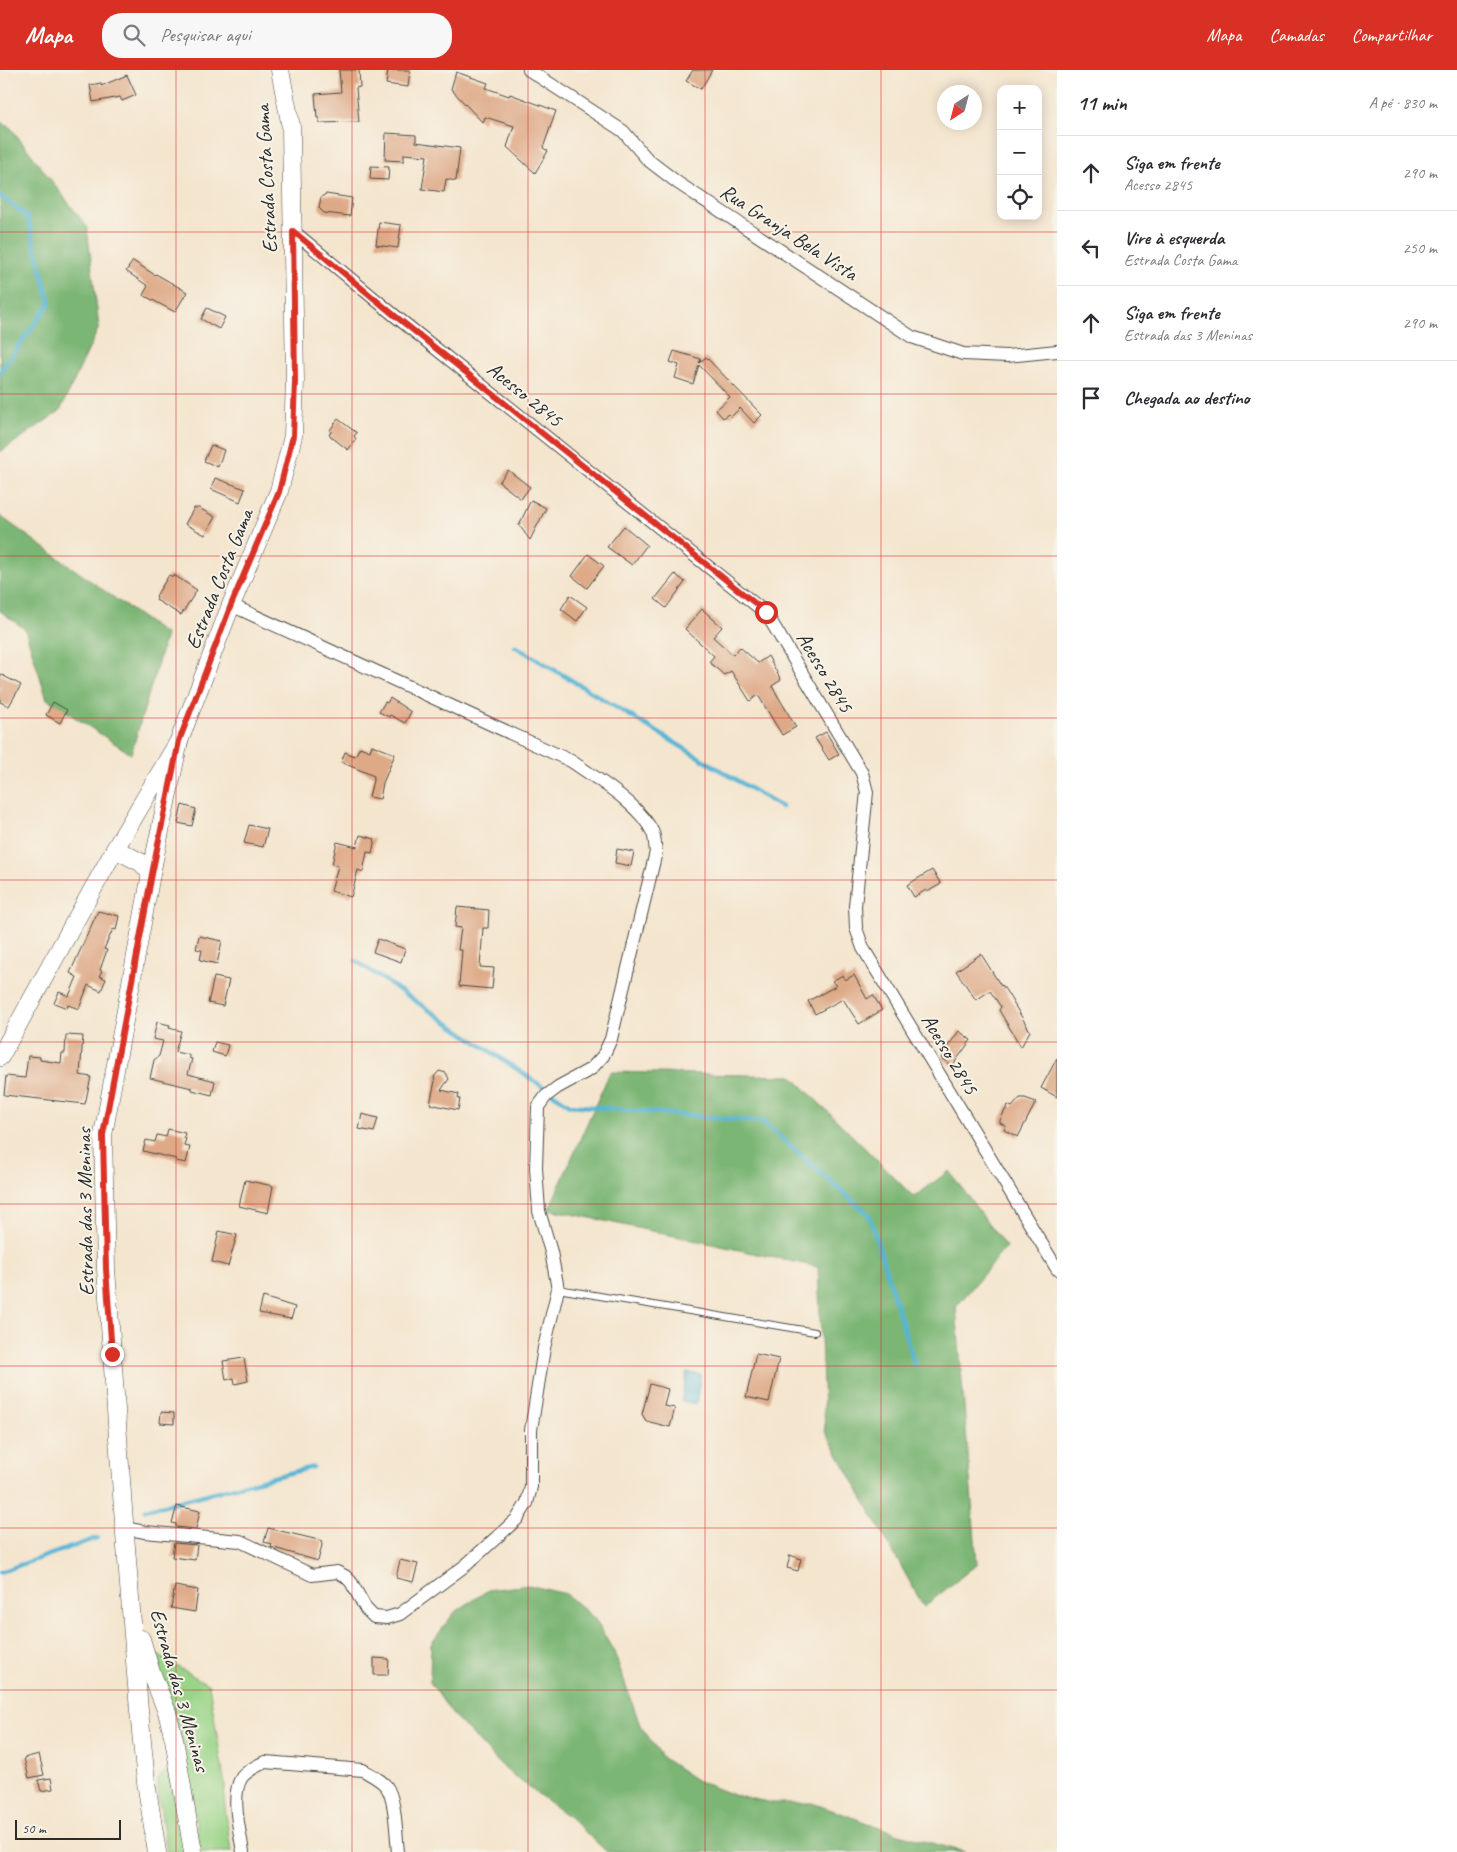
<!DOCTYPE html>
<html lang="pt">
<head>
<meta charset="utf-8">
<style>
	body { margin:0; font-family:Caveat,sans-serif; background:#f7f7f7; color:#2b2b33 }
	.controls { position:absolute; right:15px; top:15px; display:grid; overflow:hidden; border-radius:10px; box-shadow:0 2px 12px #0003 }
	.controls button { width:45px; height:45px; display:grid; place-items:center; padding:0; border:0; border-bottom:1px solid #e1e1e2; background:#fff; color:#2b2b33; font:25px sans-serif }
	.compass { position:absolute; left:937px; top:15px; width:45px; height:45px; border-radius:50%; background:#fff; box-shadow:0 2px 12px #0003; rotate:216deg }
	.scale { position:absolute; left:15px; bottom:12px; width:106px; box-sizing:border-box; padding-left:5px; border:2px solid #2b2b2b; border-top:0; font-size:14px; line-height:18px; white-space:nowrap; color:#2b2b2b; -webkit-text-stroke:4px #f7f3e8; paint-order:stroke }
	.stop { position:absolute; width:15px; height:15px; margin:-11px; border:4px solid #d93025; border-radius:50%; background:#fff }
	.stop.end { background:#d93025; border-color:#fff; box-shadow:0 1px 5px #0008 }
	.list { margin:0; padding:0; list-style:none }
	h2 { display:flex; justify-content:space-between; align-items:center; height:65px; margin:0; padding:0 20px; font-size:21px }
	h2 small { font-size:16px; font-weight:400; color:#7c7c81 }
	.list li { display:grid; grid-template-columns:32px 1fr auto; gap:15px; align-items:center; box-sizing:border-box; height:75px; padding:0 20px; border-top:1px solid #e1e1e2 }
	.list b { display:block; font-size:19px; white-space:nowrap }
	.list p { margin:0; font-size:16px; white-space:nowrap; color:#7c7c81 }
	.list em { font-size:16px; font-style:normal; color:#7c7c81 }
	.icon { flex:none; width:28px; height:28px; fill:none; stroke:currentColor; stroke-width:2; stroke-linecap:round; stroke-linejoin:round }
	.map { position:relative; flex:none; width:1057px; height:1782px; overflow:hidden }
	header { display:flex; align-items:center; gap:30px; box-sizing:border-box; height:70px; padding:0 25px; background:#d93025; color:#fff }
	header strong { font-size:24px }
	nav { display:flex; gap:28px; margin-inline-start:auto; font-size:18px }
	.search { width:350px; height:45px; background:#f7f7f7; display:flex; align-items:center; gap:12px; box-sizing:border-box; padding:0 18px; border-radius:20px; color:#7c7c81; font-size:19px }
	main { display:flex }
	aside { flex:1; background:#fff }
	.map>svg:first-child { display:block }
	.green { fill:#9ad488; stroke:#62805a }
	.forest { fill:#7bb674; stroke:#537050 }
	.water { fill:#57b5d5; stroke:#417080 }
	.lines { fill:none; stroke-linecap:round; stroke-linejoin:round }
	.stream { stroke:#57b5d5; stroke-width:4.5 }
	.building { fill:#dea986 }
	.lane-casing { stroke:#494743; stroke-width:8 }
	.street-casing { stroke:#494743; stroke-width:14 }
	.secondary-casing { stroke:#494743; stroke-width:19 }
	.lane { stroke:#fff; stroke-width:6 }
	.street { stroke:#fff; stroke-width:12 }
	.secondary { stroke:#fff; stroke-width:18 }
	.route { stroke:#d93025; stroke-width:6 }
	.grid { fill:none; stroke:#d62828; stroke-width:1; stroke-opacity:0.55 }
	.labels { text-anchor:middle; stroke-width:4; stroke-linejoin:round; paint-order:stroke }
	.street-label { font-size:21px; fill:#2b2b2b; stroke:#f7f3e8 }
</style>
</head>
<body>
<header>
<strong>Mapa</strong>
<div class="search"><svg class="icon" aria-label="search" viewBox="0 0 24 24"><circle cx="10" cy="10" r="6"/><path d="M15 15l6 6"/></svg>Pesquisar aqui</div>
<nav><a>Mapa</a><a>Camadas</a><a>Compartilhar</a></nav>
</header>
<main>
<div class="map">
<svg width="1057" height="1782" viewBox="0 0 1057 1782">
	<rect width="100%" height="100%" fill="#f7f3e8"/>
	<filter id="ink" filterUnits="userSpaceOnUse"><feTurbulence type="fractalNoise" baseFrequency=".02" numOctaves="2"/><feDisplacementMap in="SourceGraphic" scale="10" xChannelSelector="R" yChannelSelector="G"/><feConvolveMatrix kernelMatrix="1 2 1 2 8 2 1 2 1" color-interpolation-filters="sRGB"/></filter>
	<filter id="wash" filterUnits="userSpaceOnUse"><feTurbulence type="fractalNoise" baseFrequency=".0096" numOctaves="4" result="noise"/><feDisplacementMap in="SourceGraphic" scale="20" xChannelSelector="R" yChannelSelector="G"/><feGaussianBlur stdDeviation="1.12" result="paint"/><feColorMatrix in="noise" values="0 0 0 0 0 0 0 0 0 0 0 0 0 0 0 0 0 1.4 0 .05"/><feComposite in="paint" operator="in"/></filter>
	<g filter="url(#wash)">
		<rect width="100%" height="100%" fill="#f4e5ce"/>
		<g class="green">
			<path d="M154,1583L209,1615L225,1716L224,1729L231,1782H201L185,1683Z"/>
			<path d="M164,1702L174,1705L186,1782H167L157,1715V1709Z"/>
		</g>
		<g class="forest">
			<path d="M0,52L11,58L87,157L99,257L60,341L0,382Z"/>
			<path d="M0,446L166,565L131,684L47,629L25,559L0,541Z"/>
			<path d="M610,1002L792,1006L914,1127L949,1101L1006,1177L956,1237L977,1494L924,1537L825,1361L818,1197L549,1139Z"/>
			<path d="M528,1515L566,1524L595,1549L614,1582L640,1655L663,1688L696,1710L733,1725L773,1733H812L899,1764L965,1782H607L569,1747L506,1700L452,1644L430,1612L431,1574L454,1543L488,1520Z"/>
		</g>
		<path class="water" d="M687,1302L701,1305L696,1334L681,1331Z"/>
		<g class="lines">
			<g class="stream">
				<path d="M0,126L27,146L50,233L0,302"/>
				<path d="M515,576L781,737"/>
				<path d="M356,891L570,1035L763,1052L869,1145L915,1296"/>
				<path d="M145,1440L313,1397"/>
				<path d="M0,1502L97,1468"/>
			</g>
		</g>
		<g id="blocks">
			<g class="building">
				<path d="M339,0H359L360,17L356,18L359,52L319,53V48H317L315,24L341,22Z"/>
				<path d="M388,0H410L408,17L386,14Z"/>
				<path d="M693,0H712L701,19L686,11Z"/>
				<path d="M456,2L488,13L486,18L509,26L510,24L556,41L543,78L548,81L535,103L507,77L514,56L485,47L483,53L451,19Z"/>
				<path d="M127,5L136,25L122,31L120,27L93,32L90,15L101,13V16Z"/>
				<path d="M386,63L416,65V72L460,78L456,111L446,109L444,122L422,119L427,86L404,84V91L385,90Z"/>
				<path d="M371,96L389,97L388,110L370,109Z"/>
				<path d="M326,124L352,128L350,146L324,143L319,138L321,127Z"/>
				<path d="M379,152L401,155L398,178L376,175Z"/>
				<path d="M133,191L155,205L156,204L187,222L175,242L143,225L148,216L126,201Z"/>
				<path d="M207,238L225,247L219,259L201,249Z"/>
				<path d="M674,281L701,289L699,293L706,287L762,345L754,353L740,338L731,347L728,344L723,348L716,340L730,327L699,295L693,314L675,308L679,295L670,292Z"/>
				<path d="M338,349L357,363L354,366L356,369L348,380L329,365L331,362L330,360Z"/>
				<path d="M211,375L224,380L218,397L204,391Z"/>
				<path d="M508,400L530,417L521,429L499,412Z"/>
				<path d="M215,408L245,419L240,432L211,419Z"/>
				<path d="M531,430L546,438L530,470L519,455Z"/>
				<path d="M194,438H199L215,447L205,465L185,454Z"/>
				<path d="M624,456L647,475L632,495L607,477Z"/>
				<path d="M588,484L604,496L587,518L572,506Z"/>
				<path d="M675,504L685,512L666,538L655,529Z"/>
				<path d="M169,505L173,507L174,505L197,520L181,545L156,530L157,527L156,526Z"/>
				<path d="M570,525L587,537L577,551L561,539Z"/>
				<path d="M702,539L722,557L713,567L733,585L740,577L758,593L768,586L781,610L772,616L796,657L782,665L758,625L750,631L731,601L724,605L709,592L714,586L685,559Z"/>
				<path d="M0,604L21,615L9,636L0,632Z"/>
				<path d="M390,628L411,642L405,653L390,645L389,647L379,642L385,632L387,633Z"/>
				<path d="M53,632L67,640L60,653L46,645Z"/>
				<path d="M826,662L839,684L829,690L815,668Z"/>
				<path d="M372,675L395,684L383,713L380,729L369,727L374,706L341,692L345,682L355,686L360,677L370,681Z"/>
				<path d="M182,735L196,739L192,756L178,753Z"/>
				<path d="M249,755L268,759L263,777L244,773Z"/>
				<path d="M360,765L375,769L372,783L367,782L363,802L358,800L351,827L331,821L338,796L332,794L337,772L357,777Z"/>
				<path d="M617,779L634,782L631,796L615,793Z"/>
				<path d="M932,800L941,814L927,822L926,820L914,827L907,815Z"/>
				<path d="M457,837L489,840L488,858H483L480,897L494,898L492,919L459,916L462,880H458L461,858L455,857Z"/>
				<path d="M98,841L119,846L116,860L113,859L104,879L107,880L100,900L102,901L99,906L106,909L101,921L88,915L79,939L68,935L67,938L54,933L59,922L69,926L77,907L70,903Z"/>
				<path d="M199,866L222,871L217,894L200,890L202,880L196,879Z"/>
				<path d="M378,869L405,879L401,892L373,882Z"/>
				<path d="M981,884L1001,916L1002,915L1008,924L1030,961L1021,977L999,940L1001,937L990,921L976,930L956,901Z"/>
				<path d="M843,905L845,910L854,905L867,929L873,925L882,940L859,954L843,929L815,944L808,931L836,916L832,911Z"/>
				<path d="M214,907L229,910L223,936L208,933Z"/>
				<path d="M157,952L170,955L169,958L181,961L175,982L189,985V988L192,989L188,1004L215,1011L212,1025L192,1020V1018L150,1008L154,990L159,986L163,971L153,969Z"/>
				<path d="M959,961L971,970L952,996L941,988L944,984L943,983Z"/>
				<path d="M66,965L83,966L80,1005L91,1007L85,1034L4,1025L6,1006L25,1008L28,986L40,987V990L61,993L62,983H65Z"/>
				<path d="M215,972L228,975L225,986L212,982Z"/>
				<path d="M1057,988V1027L1041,1018Z"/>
				<path d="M439,1001L446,1003L449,1009L441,1020L459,1024L458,1028L460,1029L458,1040L430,1034L435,1011L434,1007Z"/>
				<path d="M1020,1028H1025L1036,1032L1018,1067L1004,1060L1006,1056L1000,1053V1050L1008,1035L1012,1037Z"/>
				<path d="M362,1044L378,1048L374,1062L359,1059Z"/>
				<path d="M168,1059L185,1063L184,1068H186L184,1076L190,1077L186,1093L176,1091V1089L143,1081L146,1070L155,1072L157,1065L166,1067Z"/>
				<path d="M245,1110L273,1116L268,1143L239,1136Z"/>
				<path d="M219,1161L237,1165L228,1196L212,1192Z"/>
				<path d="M263,1227L295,1237L291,1249L259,1243Z"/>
				<path d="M756,1284L779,1289L769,1332L746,1327Z"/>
				<path d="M244,1288L248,1311L235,1314L234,1308L226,1310L223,1291Z"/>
				<path d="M650,1314L668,1319L664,1336L675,1338L670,1357L646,1351L642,1344Z"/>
				<path d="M161,1342L174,1343V1354L160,1353Z"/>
				<path d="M177,1436L200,1441L196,1459L176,1457V1454L172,1453Z"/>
				<path d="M268,1458L323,1471L318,1491L271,1477L272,1474L264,1472Z"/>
				<path d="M174,1473L197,1475L195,1490L172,1487Z"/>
				<path d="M790,1485L801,1489L798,1501L787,1498Z"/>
				<path d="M400,1490L418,1494L413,1512L396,1508Z"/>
				<path d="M175,1516L198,1520L195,1542L171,1538Z"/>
				<path d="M374,1588L389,1589L388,1605H374Z"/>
				<path d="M39,1684L44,1705L29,1708L24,1688Z"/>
				<path d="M51,1708L53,1719L41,1721L38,1710Z"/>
			</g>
		</g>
	</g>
	<g filter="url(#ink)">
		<use href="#blocks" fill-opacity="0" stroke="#494743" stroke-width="1"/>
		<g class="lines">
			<g class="lane-casing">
				<path id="lane" d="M558,1219L815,1262"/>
			</g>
			<g class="street-casing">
				<g id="street">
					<path d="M529,0L623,61L648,90L678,113L912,267L963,284L1007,286L1057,281"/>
					<path d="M293,161L394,245L766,543L862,703L867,722L855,836L856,858L863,878L1057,1199"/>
					<path d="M124,1458L145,1462L240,1471L312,1505L337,1502L345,1506L351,1512L366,1539L374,1547L387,1548L400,1544L466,1495L517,1449L527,1433L531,1417V1360L544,1278L558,1219L551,1182L539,1141L536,1098L538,1037L546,1026L558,1017L591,999L603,986L611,969L656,782C655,776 655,768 653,763C640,734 597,709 571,691L231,535"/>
					<path d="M243,1782C240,1762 230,1724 242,1707C248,1700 256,1696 265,1692L363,1700C371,1705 380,1709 386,1716C396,1729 396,1765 398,1782"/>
				</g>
			</g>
			<g class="secondary-casing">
				<g id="secondary">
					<path d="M115,779L142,793L151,804"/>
					<path d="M0,987L115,779L179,671L231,535L279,421L293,366L295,311L291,57L280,0"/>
					<path d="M141,1569L150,1599L167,1642L174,1669L193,1782"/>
					<path d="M157,1782L146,1712L139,1641L124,1452L106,1199L103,1065L151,804L179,671"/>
				</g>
			</g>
			<use href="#lane" class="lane"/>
			<use href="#street" class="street"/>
			<use href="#secondary" class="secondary"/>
		</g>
	</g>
	<g class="lines" filter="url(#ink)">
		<path class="route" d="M112,1284L106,1199L103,1065L152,804L179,671L231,535L279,422L293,366L295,311L293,161L394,245L766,542"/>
	</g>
	<path class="grid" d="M176,0V1782M352,0V1782M528,0V1782M705,0V1782M881,0V1782M0,162H1057M0,324H1057M0,486H1057M0,648H1057M0,810H1057M0,972H1057M0,1134H1057M0,1296H1057M0,1458H1057M0,1620H1057"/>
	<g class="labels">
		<g class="street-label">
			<text transform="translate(266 109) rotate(-93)" y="7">Estrada Costa Gama</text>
			<text transform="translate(789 162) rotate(33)" y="7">Rua Granja Bela Vista</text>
			<text transform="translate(525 324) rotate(39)" y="7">Acesso 2845</text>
			<text transform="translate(219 509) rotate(-68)" y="7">Estrada Costa Gama</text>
			<text transform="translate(825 602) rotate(59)" y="7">Acesso 2845</text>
			<text transform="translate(950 984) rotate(59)" y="7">Acesso 2845</text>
			<text transform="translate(85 1142) rotate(-91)" y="7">Estrada das 3 Meninas</text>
			<text transform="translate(180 1620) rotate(74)" y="7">Estrada das 3 Meninas</text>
		</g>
	</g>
</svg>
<div class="controls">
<button>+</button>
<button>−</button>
<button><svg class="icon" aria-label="locate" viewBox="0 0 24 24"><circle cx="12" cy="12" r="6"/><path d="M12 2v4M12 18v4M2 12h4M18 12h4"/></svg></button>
</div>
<svg class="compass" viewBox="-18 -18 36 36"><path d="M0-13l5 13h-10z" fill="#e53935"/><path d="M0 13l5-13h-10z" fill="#7c7c81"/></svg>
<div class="scale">50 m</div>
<div class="stop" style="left:766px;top:542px"></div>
<div class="stop end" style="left:112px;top:1284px"></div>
</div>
<aside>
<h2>11 min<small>A pé · 830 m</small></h2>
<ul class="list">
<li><svg class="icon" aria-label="ahead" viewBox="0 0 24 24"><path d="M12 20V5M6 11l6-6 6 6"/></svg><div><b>Siga em frente</b><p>Acesso 2845</p></div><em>290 m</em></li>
<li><svg class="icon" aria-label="left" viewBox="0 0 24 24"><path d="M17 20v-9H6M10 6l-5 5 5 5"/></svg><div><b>Vire à esquerda</b><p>Estrada Costa Gama</p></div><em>250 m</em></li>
<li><svg class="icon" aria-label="ahead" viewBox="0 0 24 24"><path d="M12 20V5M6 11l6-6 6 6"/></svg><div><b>Siga em frente</b><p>Estrada das 3 Meninas</p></div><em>290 m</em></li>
<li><svg class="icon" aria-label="arrive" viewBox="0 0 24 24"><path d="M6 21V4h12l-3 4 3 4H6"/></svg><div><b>Chegada ao destino</b></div></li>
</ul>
</aside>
</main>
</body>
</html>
